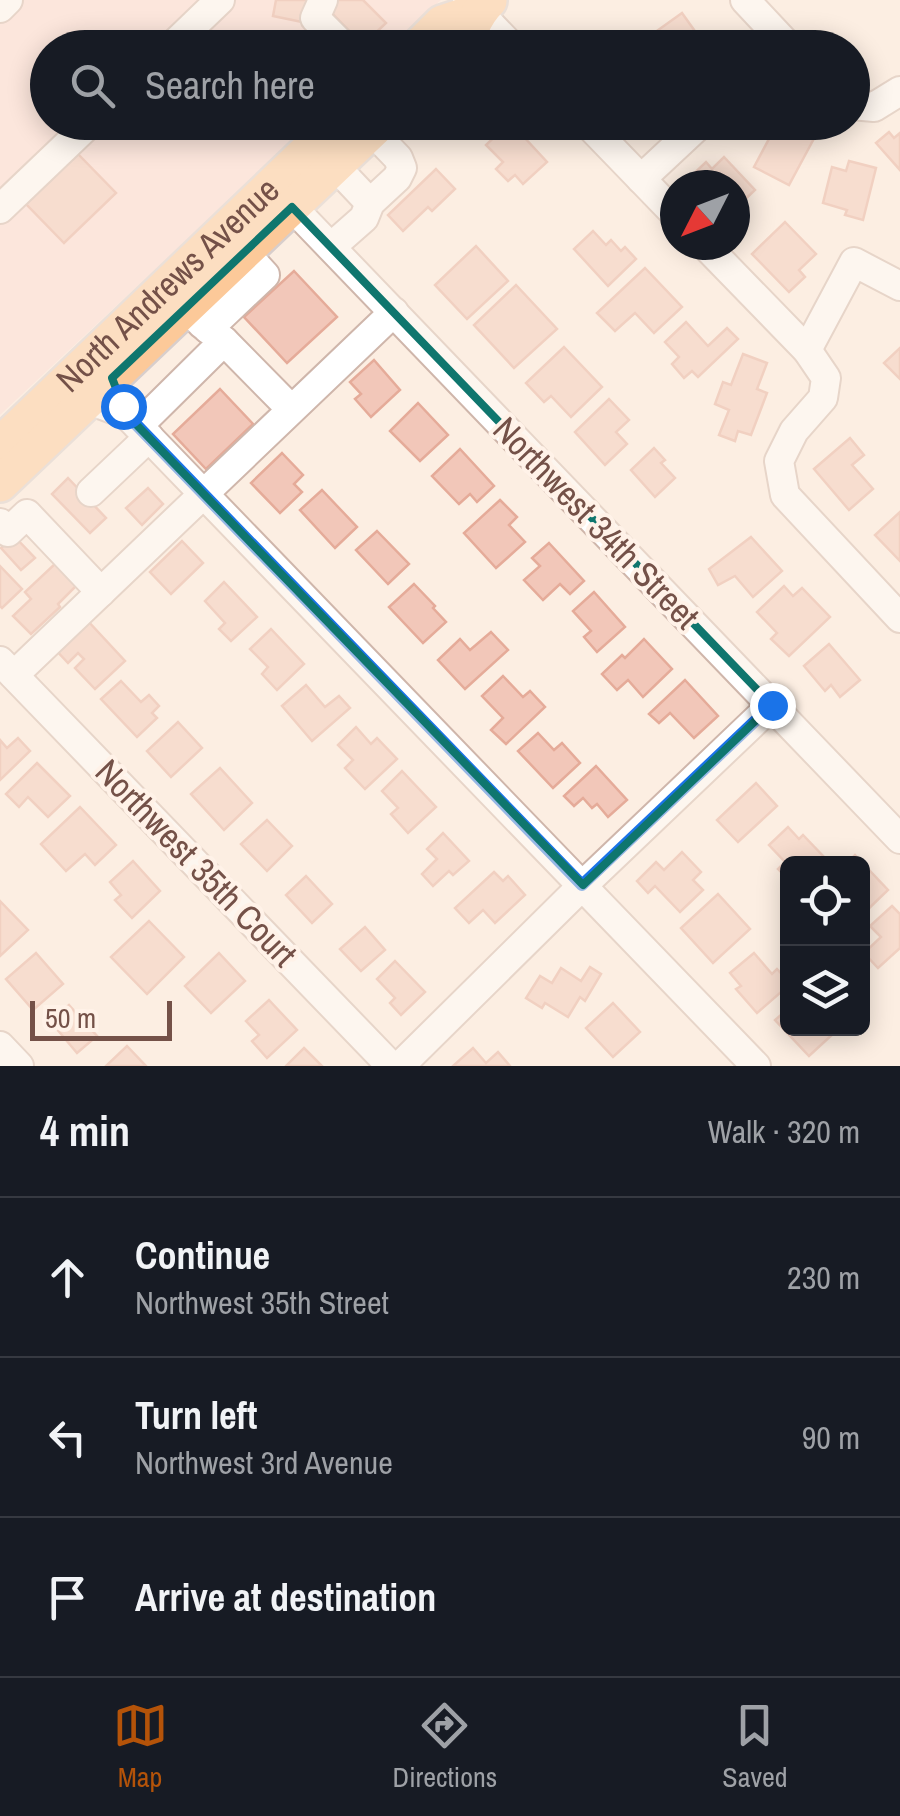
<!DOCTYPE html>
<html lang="en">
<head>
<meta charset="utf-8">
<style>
	body { margin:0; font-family:"Archivo Narrow",sans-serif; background:#20242c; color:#f1f3f6 }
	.controls { position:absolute; right:30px; bottom:30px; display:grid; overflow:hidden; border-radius:15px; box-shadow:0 5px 25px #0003 }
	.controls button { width:90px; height:90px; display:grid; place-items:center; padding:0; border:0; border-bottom:2px solid #363941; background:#171b24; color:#f1f3f6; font:50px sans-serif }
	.compass { position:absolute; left:660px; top:170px; width:90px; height:90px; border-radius:50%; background:#171b24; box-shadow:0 5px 25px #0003; rotate:228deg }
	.scale { position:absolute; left:30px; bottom:25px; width:142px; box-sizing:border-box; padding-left:10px; border:5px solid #745148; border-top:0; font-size:28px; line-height:35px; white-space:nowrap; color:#745148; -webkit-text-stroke:8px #fff2e8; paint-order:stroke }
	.stop { position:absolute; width:30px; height:30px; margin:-22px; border:8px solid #1a73e8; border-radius:50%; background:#fff }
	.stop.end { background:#1a73e8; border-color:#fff; box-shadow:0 2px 10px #0008 }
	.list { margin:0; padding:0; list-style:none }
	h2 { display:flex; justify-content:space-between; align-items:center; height:130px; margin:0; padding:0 40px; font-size:42px }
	h2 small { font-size:32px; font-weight:400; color:#9ea1a6 }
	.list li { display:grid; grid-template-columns:65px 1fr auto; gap:30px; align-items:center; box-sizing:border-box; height:160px; padding:0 40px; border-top:2px solid #363941 }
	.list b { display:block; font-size:38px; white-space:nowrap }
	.list p { margin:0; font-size:32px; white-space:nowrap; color:#9ea1a6 }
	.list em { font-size:32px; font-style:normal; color:#9ea1a6 }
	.icon { flex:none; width:55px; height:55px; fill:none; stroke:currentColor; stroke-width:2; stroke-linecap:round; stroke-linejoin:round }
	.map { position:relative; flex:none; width:900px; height:1066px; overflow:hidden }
	.search { position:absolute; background:#171b24; box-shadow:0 5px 25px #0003; left:30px; right:30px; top:30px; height:110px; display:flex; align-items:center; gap:25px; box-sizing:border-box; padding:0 35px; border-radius:55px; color:#9ea1a6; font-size:38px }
	.sheet { height:610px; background:#171b24 }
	nav { display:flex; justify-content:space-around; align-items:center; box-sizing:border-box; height:140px; border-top:2px solid #363941; background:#171b24; font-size:28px; color:#9ea1a6 }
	nav a { display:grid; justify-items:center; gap:5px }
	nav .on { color:#b45309 }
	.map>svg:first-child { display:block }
	.commercial { fill:#fddbd5 }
	.building { fill:#f2c7b9; stroke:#e5ab99; stroke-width:2.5 }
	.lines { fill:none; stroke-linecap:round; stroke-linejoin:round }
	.minor-casing { stroke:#cfb6ab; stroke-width:32 }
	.major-casing { stroke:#d8cecc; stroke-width:40 }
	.minor { stroke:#fff; stroke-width:28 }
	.major { stroke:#fcc999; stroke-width:35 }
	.route { stroke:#1a73e8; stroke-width:12 }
	.marked { fill:none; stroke:#0f766e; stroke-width:8; stroke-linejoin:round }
	.labels { text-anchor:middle; stroke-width:8; stroke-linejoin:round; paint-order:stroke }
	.street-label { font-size:35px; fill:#745148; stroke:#fff2e8 }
</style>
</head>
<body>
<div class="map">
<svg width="900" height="1066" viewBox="0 0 900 1066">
	<rect width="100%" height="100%" fill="#fceee2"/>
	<path class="commercial" d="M0,0H441L390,47L48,48V122L311,123L0,415Z"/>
	<g class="building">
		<path d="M276,0H307L302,22L273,16Z"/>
		<path d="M335,0H363L386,23L363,45L327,8Z"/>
		<path d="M682,13L707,48H654L647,38Z"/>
		<path d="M510,122L547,162L523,184L515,175L508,181L496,169L503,162L486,145Z"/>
		<path d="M778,122H802L818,131L789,185L754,167Z"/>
		<path d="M889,132L894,138L900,133V170L876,143Z"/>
		<path d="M78,154L116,193L64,243L26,204Z"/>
		<path d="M724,157L755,190L735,209V185H688L685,182L706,162L712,169Z"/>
		<path d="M849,161L876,168L863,220L845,215L847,210L823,203L832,167L846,171Z"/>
		<path d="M436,169L455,189L432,211L428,207L403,231L388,215Z"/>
		<path d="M785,222L816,254L799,270L805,277L789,292L752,254Z"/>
		<path d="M593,231L606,245L611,240L621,251L625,247L636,259L608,286L574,249Z"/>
		<path d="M476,246L508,281L467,319L435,285Z"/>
		<path d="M645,268L682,307L654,333L635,313L615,331L597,313Z"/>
		<path d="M294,271L337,317L287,363L244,317Z"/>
		<path d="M516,285L557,329L514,368L474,325Z"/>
		<path d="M686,322L708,346L727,328L738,339L698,377L692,371L684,378L672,364L679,357L665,342Z"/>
		<path d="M564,347L602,387L571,417L551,396L544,402L526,383Z"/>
		<path d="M900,348V379L884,363Z"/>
		<path d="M743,354L767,363L757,389L767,393L751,435L738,431L735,441L719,435L729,410L715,404L723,382L731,385Z"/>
		<path d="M374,360L400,390L371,417L355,399L361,394L350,382Z"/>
		<path d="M220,389L253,424L206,469L173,434Z"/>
		<path d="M609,399L629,420L616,432L627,444L605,465L575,432Z"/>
		<path d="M418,403L448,435L420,461L390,431Z"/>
		<path d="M850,438L864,455L852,465L873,489L849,510L814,469Z"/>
		<path d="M654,448L665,460L661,463L675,478L655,497L631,470Z"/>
		<path d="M460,449L494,486L477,502L470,494L459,504L432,476Z"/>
		<path d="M282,453L303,475L294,484L302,492L280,513L251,483Z"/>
		<path d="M68,478L106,518L90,533L52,494Z"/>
		<path d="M148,488L163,504L142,525L126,508Z"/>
		<path d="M322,490L357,527L335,548L300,510Z"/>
		<path d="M500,500L517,517L509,525L525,542L496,568L464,533Z"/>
		<path d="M900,512V561L875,535Z"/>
		<path d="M377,531L409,564L388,584L356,550Z"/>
		<path d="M14,536L35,558L21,570L1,548Z"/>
		<path d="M751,537L782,571L753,597L735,576L718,585L709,569Z"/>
		<path d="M182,541L203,563L171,594L150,572Z"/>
		<path d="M549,543L584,581L570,594L560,584L543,600L524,580L540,566L532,558Z"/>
		<path d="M57,562L78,584L58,604L60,607L31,634L13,616L31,599L25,592Z"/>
		<path d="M0,566L22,589L2,608L0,606Z"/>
		<path d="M224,582L257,617L231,641L219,629L225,623L205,601Z"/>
		<path d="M414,584L435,606L433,608L446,622L423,643L389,607Z"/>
		<path d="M784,586L793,596L802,588L830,617L789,656L771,639L777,633L757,612Z"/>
		<path d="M594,592L625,627L597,652L584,637L591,631L573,611Z"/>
		<path d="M87,620L125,661L95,689L75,668L84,659L78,653L68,663L55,649Z"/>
		<path d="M271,629L304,664L277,690L262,674L268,667L250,649Z"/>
		<path d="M491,632L508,650L465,689L438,660L460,639L470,650Z"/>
		<path d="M644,639L672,669L643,697L628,680L617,690L602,674L622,655L625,658Z"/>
		<path d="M829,644L860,680L840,697L831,685L825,691L804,666Z"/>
		<path d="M503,676L523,697L530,691L545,707L506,744L491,730L503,718L482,696Z"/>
		<path d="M685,680L718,716L694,738L670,713L659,723L649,714Z"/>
		<path d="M121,681L141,702L149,695L159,706L152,713L157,718L137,737L101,699Z"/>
		<path d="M306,685L325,707L339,696L350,708L312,741L282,706Z"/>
		<path d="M178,722L202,748L171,777L147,751Z"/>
		<path d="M356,727L371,744L377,738L397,759L365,789L345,768L353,760L338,745Z"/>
		<path d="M538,733L554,750L562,743L580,763L553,788L518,751Z"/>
		<path d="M18,738L30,751L0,780V740L7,748Z"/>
		<path d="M37,763L70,796L48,817L28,797L19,807L6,794Z"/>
		<path d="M596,766L627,800L608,817L597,804L592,808L583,798L574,806L564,796Z"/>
		<path d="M220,768L252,803L224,830L191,794Z"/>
		<path d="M402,771L436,807L408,833L391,814L398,808L382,791Z"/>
		<path d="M756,783L777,806L738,842L717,820Z"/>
		<path d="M80,807L116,845L95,865L85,854L66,871L41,844Z"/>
		<path d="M267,820L292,846L267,871L241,844Z"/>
		<path d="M788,827L799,839L803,835L825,858L819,864H788V879L778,869L785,862L769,845Z"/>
		<path d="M443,833L469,861L453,875L449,871L433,886L422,874L437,859L427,849Z"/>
		<path d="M682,852L701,872L693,880L703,890L680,912L655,886L648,893L637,881L656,862L664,870Z"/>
		<path d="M855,855L888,890L862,915V864H846Z"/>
		<path d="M133,861L160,891L132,918L115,900L121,895L110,882Z"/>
		<path d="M494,872L503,881L508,876L525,895L495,923L483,910L469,923L455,908Z"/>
		<path d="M306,876L332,904L312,923L286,895Z"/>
		<path d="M718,894L750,929L713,963L681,928Z"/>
		<path d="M0,901L28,930L0,956Z"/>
		<path d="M892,906L900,914V948L878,968L864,953L881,937L870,926Z"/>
		<path d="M149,921L184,957L147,994L111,957Z"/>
		<path d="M365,927L385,950L361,971L340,949Z"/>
		<path d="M36,953L63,984L33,1010L6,979Z"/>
		<path d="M219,953L245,981L211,1013L185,986Z"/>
		<path d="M754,953L772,974L777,969L788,981V986L757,1013L736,989L741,986L730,973Z"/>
		<path d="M395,961L425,992L401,1015L390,1003L395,998L377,979Z"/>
		<path d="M590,967L601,974L585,1001L580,997L568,1017L545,1003L542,1008L526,998L540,976L552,983L561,968L581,981Z"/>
		<path d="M269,1000L297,1030L267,1058L252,1041L259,1035L246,1021Z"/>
		<path d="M613,1003L640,1032L613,1057L586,1028Z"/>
		<path d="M69,1005L97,1036L77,1053L50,1021Z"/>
		<path d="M788,1009V1028H832L835,1032L809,1056L775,1020Z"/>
		<path d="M127,1046L146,1066H106Z"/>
		<path d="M304,1048L322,1066H286Z"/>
		<path d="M473,1048L486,1063L498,1052L510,1066H453Z"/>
	</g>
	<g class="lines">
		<g class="minor-casing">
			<g id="minor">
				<path d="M323,0L315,18L345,48"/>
				<path d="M467,0L513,48"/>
				<path d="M745,0L790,48"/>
				<path d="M0,8L8,0"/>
				<path d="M170,48L220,0"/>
				<path d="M852,105L874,107L900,91"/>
				<path d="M586,122L675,214"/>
				<path d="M335,166L370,203"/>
				<path d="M641,179L702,122"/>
				<path d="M292,207L900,839"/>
				<path d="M0,209L91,122"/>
				<path d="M705,245L807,350L826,378L823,398L794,431L779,461L785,495L900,618"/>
				<path d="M331,247L364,218L370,203L397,178L402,168L398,158L372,131"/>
				<path d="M174,294L202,324L224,341L291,409"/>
				<path d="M208,329L265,275L244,252"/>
				<path d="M807,350L854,262L900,286"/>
				<path d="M76,388L89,400L126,414L138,426L756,1066"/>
				<path d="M138,426L224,341"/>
				<path d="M91,492L149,437"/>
				<path d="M0,523L8,532L27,514L101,592"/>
				<path d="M0,661L391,1066"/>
				<path d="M14,675L394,312"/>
				<path d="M0,1046L19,1066"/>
				<path d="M400,1066L583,885L772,705"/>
			</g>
		</g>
		<g class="major-casing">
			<g id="major">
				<path d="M417,48L442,23L478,11"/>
				<path d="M459,48C473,32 472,17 489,1"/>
				<path id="s1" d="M0,445L338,122"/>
				<path d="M0,484L381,122"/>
			</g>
		</g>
		<use href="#minor" class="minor"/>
		<use href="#major" class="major"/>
	</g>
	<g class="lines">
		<path class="route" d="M123,406L126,414L582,885L772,705"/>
	</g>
	<path d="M0 0H900V1066H0ZM292,207L772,705L583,885L126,414L112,378Z" fill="#fceee2" fill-opacity=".55" fill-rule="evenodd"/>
	<path class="marked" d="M292,207L772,705L583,885L126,414L112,378Z"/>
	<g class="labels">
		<g class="street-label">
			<text dy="12" stroke="none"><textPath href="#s1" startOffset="232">North Andrews Avenue</textPath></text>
			<text transform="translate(596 523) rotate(46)" y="12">Northwest 34th Street</text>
			<text transform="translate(196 863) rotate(46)" y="12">Northwest 35th Court</text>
		</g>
	</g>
</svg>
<div class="controls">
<button><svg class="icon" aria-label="locate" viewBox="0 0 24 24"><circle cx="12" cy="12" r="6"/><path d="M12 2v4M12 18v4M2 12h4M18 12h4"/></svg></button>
<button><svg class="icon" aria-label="layers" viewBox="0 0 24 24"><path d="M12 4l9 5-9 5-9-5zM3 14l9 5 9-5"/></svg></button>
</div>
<svg class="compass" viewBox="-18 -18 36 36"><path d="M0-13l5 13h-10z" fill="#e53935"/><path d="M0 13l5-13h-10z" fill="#9ea1a6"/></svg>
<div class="scale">50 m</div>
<div class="stop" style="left:123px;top:406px"></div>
<div class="stop end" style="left:772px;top:705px"></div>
<div class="search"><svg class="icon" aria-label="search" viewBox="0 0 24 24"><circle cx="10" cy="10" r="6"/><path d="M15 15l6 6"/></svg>Search here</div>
</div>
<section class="sheet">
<h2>4 min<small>Walk · 320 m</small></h2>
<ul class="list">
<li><svg class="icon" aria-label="ahead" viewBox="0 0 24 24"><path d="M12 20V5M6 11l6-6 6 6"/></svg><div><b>Continue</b><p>Northwest 35th Street</p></div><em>230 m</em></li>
<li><svg class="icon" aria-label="left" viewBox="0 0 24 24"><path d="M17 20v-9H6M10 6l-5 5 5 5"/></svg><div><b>Turn left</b><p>Northwest 3rd Avenue</p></div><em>90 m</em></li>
<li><svg class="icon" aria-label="arrive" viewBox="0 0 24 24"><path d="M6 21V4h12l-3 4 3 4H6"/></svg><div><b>Arrive at destination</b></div></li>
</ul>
</section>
<nav>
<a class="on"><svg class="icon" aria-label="map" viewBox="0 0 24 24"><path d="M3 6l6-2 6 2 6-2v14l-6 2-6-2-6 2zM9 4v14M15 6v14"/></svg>Map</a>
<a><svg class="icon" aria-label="directions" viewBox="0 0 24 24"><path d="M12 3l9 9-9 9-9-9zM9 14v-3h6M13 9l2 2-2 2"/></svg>Directions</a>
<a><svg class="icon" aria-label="saved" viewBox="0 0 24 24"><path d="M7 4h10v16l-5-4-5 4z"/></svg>Saved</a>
</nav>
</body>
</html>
